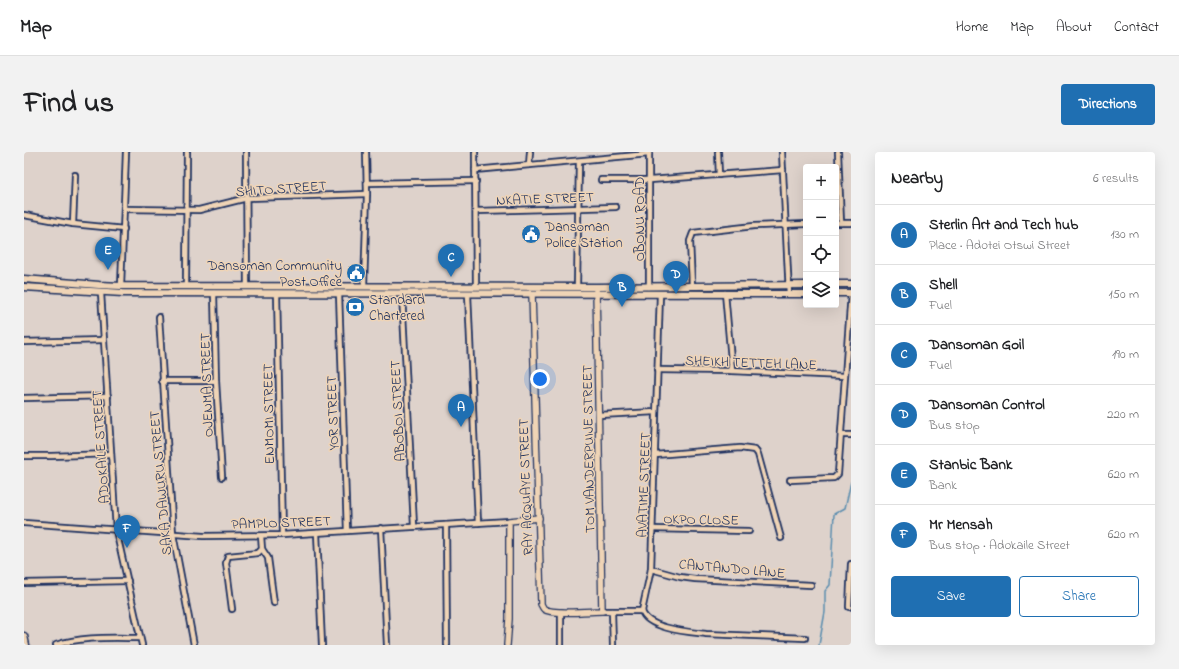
<!DOCTYPE html>
<html lang="en">
<head>
<meta charset="utf-8">
<style>
	body { margin:0; font-family:"Indie Flower",sans-serif; background:#f2f2f2; color:#202124 }
	.controls { position:absolute; right:12px; top:12px; display:grid; overflow:hidden; border-radius:4px; box-shadow:0 4px 16px #0002 }
	.controls button { width:36px; height:36px; display:grid; place-items:center; padding:0; border:0; border-bottom:1px solid #e0e0e0; background:#fff; color:#202124; font:20px sans-serif }
	.you { position:absolute; left:516px; top:227px; width:14px; height:14px; margin:-10px; border:3px solid #fff; border-radius:50%; background:#1a73e8; box-shadow:0 0 0 6px #1a73e833 }
	.badge { display:grid; place-items:center; width:26px; height:26px; border-radius:50%; background:#1f6fb2; color:#fff; font-size:13px; font-weight:700 }
	.pin { position:absolute; translate:-50% -33px; filter:drop-shadow(0 1px 2px #0008) }
	.pin::after { content:''; position:absolute; top:21px; width:14px; height:12px; background:inherit; clip-path:polygon(0 0,100% 0,50% 100%) }
	.list { margin:0; padding:0; list-style:none }
	h2 { display:flex; justify-content:space-between; align-items:center; height:52px; margin:0; padding:0 16px; font-size:17px }
	h2 small { font-size:13px; font-weight:400; color:#757577 }
	.list li { display:grid; grid-template-columns:26px 1fr auto; gap:12px; align-items:center; box-sizing:border-box; height:60px; padding:0 16px; border-top:1px solid #e0e0e0 }
	.list b { display:block; font-size:15px; white-space:nowrap }
	.list p { margin:0; font-size:13px; white-space:nowrap; color:#757577 }
	.list em { font-size:13px; font-style:normal; color:#757577 }
	.actions { display:flex; gap:8px; padding:12px 16px }
	.actions a { flex:1; padding:9px 0; border:1px solid #1f6fb2; border-radius:4px; text-align:center; font-size:14px; color:#1f6fb2 }
	.actions .main { background:#1f6fb2; color:#fff }
	.icon { flex:none; width:22px; height:22px; fill:none; stroke:currentColor; stroke-width:2; stroke-linecap:round; stroke-linejoin:round }
	.map { position:relative; flex:none; width:827px; height:493px; overflow:hidden; border-radius:4px }
	header { display:flex; align-items:center; gap:24px; box-sizing:border-box; height:56px; padding:0 20px; background:#fff; border-bottom:1px solid #e0e0e0 }
	header strong { font-size:19px }
	nav { display:flex; gap:22px; margin-inline-start:auto; font-size:14px }
	.intro { display:flex; align-items:center; justify-content:space-between; box-sizing:border-box; height:96px; padding:0 24px }
	h1 { margin:0; font-size:28px }
	.button { padding:10px 18px; border-radius:4px; background:#1f6fb2; color:#fff; font-size:14px; font-weight:700 }
	main { display:flex; gap:24px; padding:0 24px }
	aside { flex:1; background:#fff; border-radius:4px; box-shadow:0 4px 16px #0002 }
	.map>svg:first-child { display:block }
	.lines { fill:none; stroke-linecap:round; stroke-linejoin:round }
	.stream { stroke:#5a8daf; stroke-width:1.5 }
	.minor-casing { stroke:#1b2f5e; stroke-width:8 }
	.tertiary-casing { stroke:#1b2f5e; stroke-width:8 }
	.secondary-casing { stroke:#1b2f5e; stroke-width:9 }
	.minor { stroke:#efd4b6; stroke-width:4.5 }
	.tertiary { stroke:#efd4b6; stroke-width:5.5 }
	.secondary { stroke:#efd4b6; stroke-width:6 }
	.labels { text-anchor:middle; stroke-width:3; stroke-linejoin:round; paint-order:stroke }
	.street-label { font-size:14px; fill:#1b2f5e; stroke:#efd4b6 }
	.poi-label { font-size:14px; fill:#1b2f5e; stroke:#efd4b6; text-anchor:start }
</style>
</head>
<body>
<header>
<strong>Map</strong>
<nav><a>Home</a><a>Map</a><a>About</a><a>Contact</a></nav>
</header>
<div class="intro"><h1>Find us</h1><a class="button">Directions</a></div>
<main>
<div class="map">
<svg width="827" height="493" viewBox="0 0 827 493">
	<rect width="100%" height="100%" fill="#ded2cb"/>
	<filter id="ink" filterUnits="userSpaceOnUse"><feTurbulence type="fractalNoise" baseFrequency=".025" numOctaves="2"/><feDisplacementMap in="SourceGraphic" scale="8" xChannelSelector="R" yChannelSelector="G"/><feConvolveMatrix kernelMatrix="1 2 1 2 8 2 1 2 1" color-interpolation-filters="sRGB"/></filter>
	<g filter="url(#ink)">
		<g class="lines">
			<path class="stream" d="M795,493L801,460V439L806,433L810,362L821,356L827,330"/>
			<g class="minor-casing">
				<g id="minor">
					<path d="M222,0L223,134"/>
					<path d="M451,0L452,135"/>
					<path d="M694,0L695,23"/>
					<path d="M758,0L765,142"/>
					<path d="M814,0L817,71"/>
					<path d="M505,13L506,0"/>
					<path d="M451,18L625,2"/>
					<path d="M577,28H626L759,18"/>
					<path d="M343,31L452,29"/>
					<path d="M101,57L175,58L223,46L343,42"/>
					<path d="M452,59L592,55"/>
					<path d="M0,63L49,72L100,77"/>
					<path d="M812,71H827"/>
					<path d="M49,72L51,23"/>
					<path d="M97,134L102,0"/>
					<path d="M162,134L163,0"/>
					<path d="M340,134L343,42L342,0"/>
					<path d="M668,134L666,89L669,81L730,74L782,72"/>
					<path d="M553,135L555,9"/>
					<path d="M625,135V0"/>
					<path d="M77,141L92,378L118,493"/>
					<path d="M190,141L192,229L198,325"/>
					<path d="M253,141L258,383"/>
					<path d="M701,141L708,219"/>
					<path d="M315,142L323,379"/>
					<path d="M378,142L390,374"/>
					<path d="M444,142L454,371"/>
					<path d="M135,165L149,382L170,493"/>
					<path d="M0,190L80,188"/>
					<path d="M633,218L708,219L820,224"/>
					<path d="M138,229H192"/>
					<path d="M0,246L84,244"/>
					<path d="M575,263L632,260"/>
					<path d="M817,283H827"/>
					<path d="M631,303L716,296L731,298L734,302L757,386"/>
					<path d="M0,304H27L87,302"/>
					<path d="M766,328L810,326L814,322L827,141"/>
					<path d="M0,371L179,384L258,383L485,369"/>
					<path d="M422,373L423,493"/>
					<path d="M357,376L363,493"/>
					<path d="M628,377L725,379"/>
					<path d="M293,381L298,493"/>
					<path d="M238,397L244,406L250,451"/>
					<path d="M627,417L656,425L671,427L787,433"/>
					<path d="M0,431L104,429"/>
					<path d="M825,455L827,412"/>
					<path d="M208,457L202,411L204,404L234,401L238,397L237,384"/>
					<path d="M578,459H618"/>
					<path d="M588,459L589,493"/>
					<path d="M618,459L627,417L636,142"/>
					<path d="M618,459C623,477 666,480 682,482L781,486"/>
					<path d="M32,493C58,484 89,486 116,486"/>
					<path d="M537,493V460"/>
				</g>
			</g>
			<g class="tertiary-casing">
				<g id="tertiary">
					<path d="M508,142L517,452C518,454 519,456 520,457C528,463 567,459 578,459L572,137"/>
					<path d="M483,493L485,467V369L515,366"/>
				</g>
			</g>
			<g class="secondary-casing">
				<g id="secondary">
					<path d="M0,127L75,133L97,134L572,135L782,133"/>
					<path d="M812,132H827"/>
					<path d="M0,135L99,141L782,142"/>
					<path d="M812,141H827"/>
					<path d="M0,484L2,493"/>
				</g>
			</g>
			<use href="#minor" class="minor"/>
			<use href="#tertiary" class="tertiary"/>
			<use href="#secondary" class="secondary"/>
		</g>
	</g>
	<defs>
		<g id="civic-disc" transform="scale(1)"><circle r="9.5" fill="#1f6fb2" stroke="#efd4b6"/><path d="M-.6-6.5H3V-4.5H.6V-3L4-1V1h2V6H-6V1h2V-1L-.6-3ZM-1.2 2.5V6h2.4V2.5Z" fill="#fff"/></g>
		<g id="bank-disc" transform="scale(1)"><circle r="9.5" fill="#1f6fb2" stroke="#efd4b6"/><path d="M-6-4H6V4H-6ZM0-2.3a2.3 2.3 0 1 0 0 4.6a2.3 2.3 0 1 0 0-4.6Z" fill="#fff"/></g>
	</defs>
	<g fill-rule="evenodd">
		<use href="#civic-disc" x="507" y="82"/>
		<use href="#civic-disc" x="332" y="121"/>
		<use href="#bank-disc" x="331" y="155"/>
	</g>
	<g class="labels">
		<g class="street-label">
			<text transform="translate(257 36) rotate(-4)" y="5">SHITO STREET</text>
			<text transform="translate(521 46) rotate(-2)" y="5">NKATIE STREET</text>
			<text transform="translate(615 67) rotate(-90)" y="5">OBONU ROAD</text>
			<text transform="translate(727 210) rotate(2)" y="5">SHEIKH TETTEH LANE</text>
			<text transform="translate(182 233) rotate(-92)" y="5">OJENMA STREET</text>
			<text transform="translate(373 259) rotate(-93)" y="5">ABOBOI STREET</text>
			<text transform="translate(308 261) rotate(-92)" y="5">YOR STREET</text>
			<text transform="translate(244 262) rotate(-91)" y="5">ENMOMI STREET</text>
			<text transform="translate(76 295) rotate(-94)" y="5">ADOKAILE STREET</text>
			<text transform="translate(564 297) rotate(-91)" y="5">TOM VANDERPUIJE STREET</text>
			<text transform="translate(136 331) rotate(-95)" y="5">SAKA DAWURU STREET</text>
			<text transform="translate(619 333) rotate(-88)" y="5">AVATIME STREET</text>
			<text transform="translate(501 335) rotate(-92)" y="5">RAY ACQUAYE STREET</text>
			<text transform="translate(677 367) rotate(1)" y="5">OKPO CLOSE</text>
			<text transform="translate(257 370) rotate(-2)" y="5">PAMPLO STREET</text>
			<text transform="translate(708 416) rotate(5)" y="5">CANTANDO LANE</text>
		</g>
		<g class="poi-label">
			<text x="521" y="79">Dansoman<tspan x="521" dy="16">Police Station</tspan></text>
			<text x="318" y="118" text-anchor="end">Dansoman Community<tspan x="318" dy="16">Post Office</tspan></text>
			<text x="345" y="152">Standard<tspan x="345" dy="16">Chartered</tspan></text>
		</g>
	</g>
</svg>
<div class="controls">
<button>+</button>
<button>−</button>
<button><svg class="icon" aria-label="locate" viewBox="0 0 24 24"><circle cx="12" cy="12" r="6"/><path d="M12 2v4M12 18v4M2 12h4M18 12h4"/></svg></button>
<button><svg class="icon" aria-label="layers" viewBox="0 0 24 24"><path d="M12 4l9 5-9 5-9-5zM3 14l9 5 9-5"/></svg></button>
</div>
<div class="you"></div>
<div class="pin badge" style="left:437px;top:275px">A</div>
<div class="pin badge" style="left:598px;top:155px">B</div>
<div class="pin badge" style="left:427px;top:125px">C</div>
<div class="pin badge" style="left:652px;top:142px">D</div>
<div class="pin badge" style="left:84px;top:118px">E</div>
<div class="pin badge" style="left:103px;top:396px">F</div>
</div>
<aside>
<h2>Nearby<small>6 results</small></h2>
<ul class="list">
<li><span class="badge">A</span><div><b>Sterlin Art and Tech hub</b><p>Place · Adotei Otswi Street</p></div><em>130 m</em></li>
<li><span class="badge">B</span><div><b>Shell</b><p>Fuel</p></div><em>150 m</em></li>
<li><span class="badge">C</span><div><b>Dansoman Goil</b><p>Fuel</p></div><em>190 m</em></li>
<li><span class="badge">D</span><div><b>Dansoman Control</b><p>Bus stop</p></div><em>220 m</em></li>
<li><span class="badge">E</span><div><b>Stanbic Bank</b><p>Bank</p></div><em>620 m</em></li>
<li><span class="badge">F</span><div><b>Mr Mensah</b><p>Bus stop · Adokaile Street</p></div><em>620 m</em></li>
</ul>
<div class="actions"><a class="main">Save</a><a>Share</a></div>
</aside>
</main>
</body>
</html>
